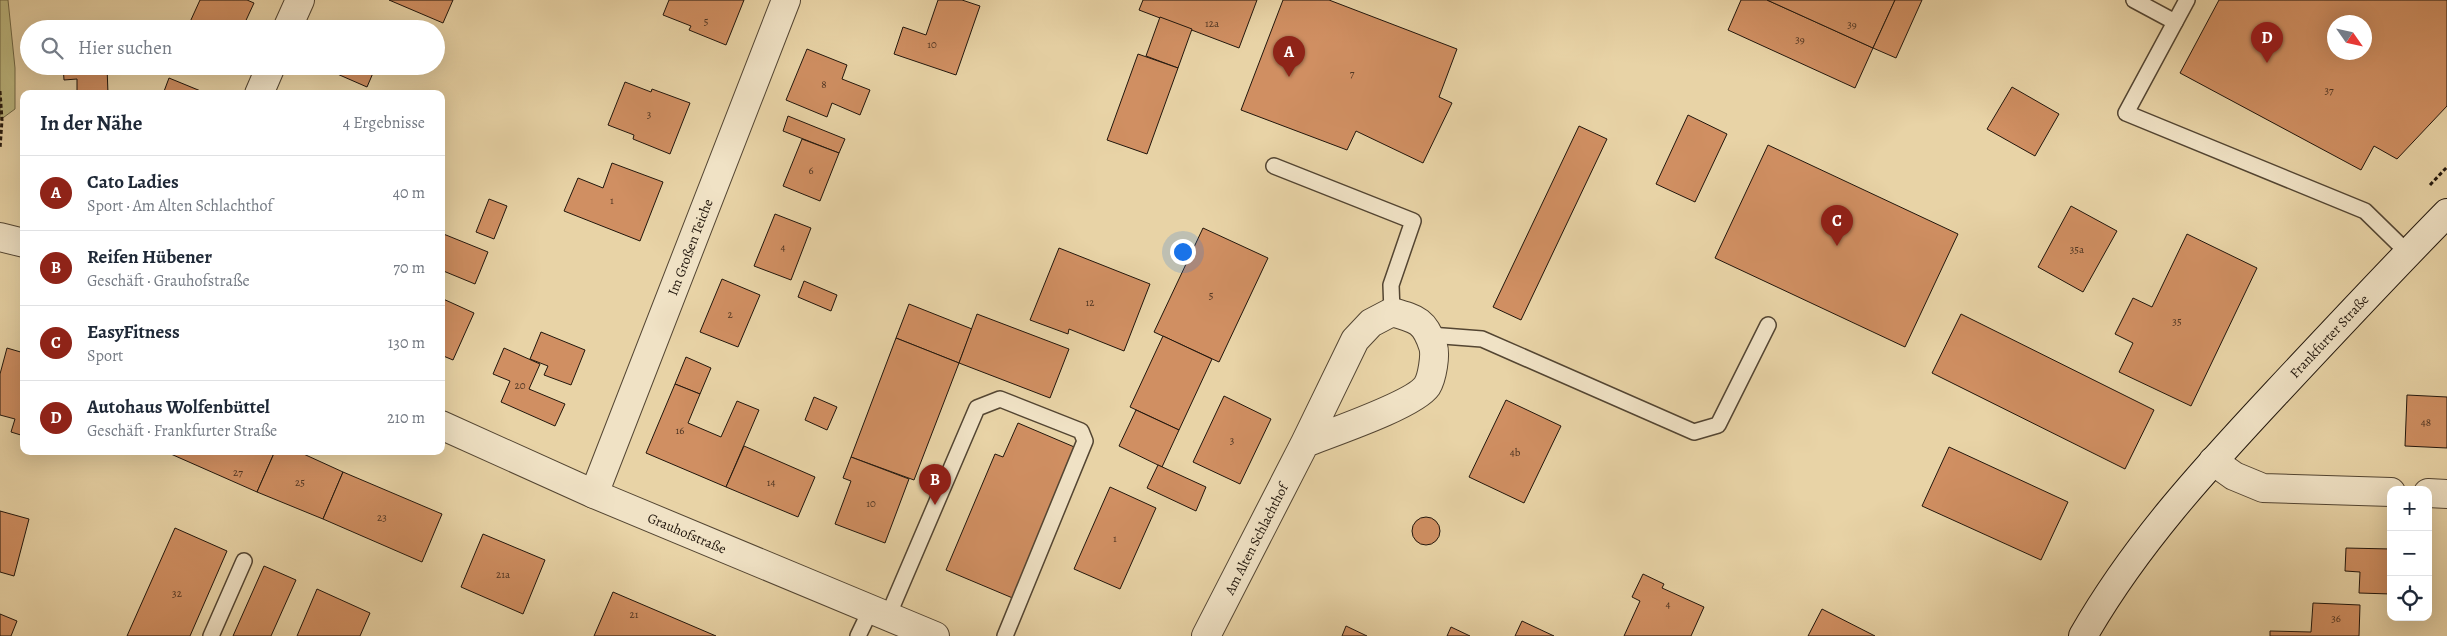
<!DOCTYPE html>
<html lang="de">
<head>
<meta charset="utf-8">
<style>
	body { margin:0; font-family:Alegreya,serif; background:#f6f6f7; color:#1f2937 }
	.controls { position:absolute; right:15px; bottom:15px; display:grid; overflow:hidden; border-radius:10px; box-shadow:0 5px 20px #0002 }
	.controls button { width:45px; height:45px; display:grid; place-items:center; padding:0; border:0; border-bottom:1px solid #e0e1e3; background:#fff; color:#1f2937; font:25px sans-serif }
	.compass { position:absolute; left:2327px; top:15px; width:45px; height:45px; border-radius:50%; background:#fff; box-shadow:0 5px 20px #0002; rotate:124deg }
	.you { position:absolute; left:1182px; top:251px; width:18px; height:18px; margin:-12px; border:4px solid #fff; border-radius:50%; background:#1a73e8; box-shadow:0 0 0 8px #1a73e833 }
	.badge { display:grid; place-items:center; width:32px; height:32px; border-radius:50%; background:#8f2418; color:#fff; font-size:16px; font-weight:700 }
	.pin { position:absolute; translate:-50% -41px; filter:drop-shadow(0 1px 2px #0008) }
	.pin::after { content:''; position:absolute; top:26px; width:18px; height:15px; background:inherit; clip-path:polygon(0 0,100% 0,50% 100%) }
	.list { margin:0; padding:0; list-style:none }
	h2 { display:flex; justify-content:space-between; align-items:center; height:65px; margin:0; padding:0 20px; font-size:21px }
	h2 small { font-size:16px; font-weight:400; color:#747a83 }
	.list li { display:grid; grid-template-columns:32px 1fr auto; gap:15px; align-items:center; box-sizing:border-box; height:75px; padding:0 20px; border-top:1px solid #e0e1e3 }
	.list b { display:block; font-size:19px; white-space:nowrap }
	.list p { margin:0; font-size:16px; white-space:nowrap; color:#747a83 }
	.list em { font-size:16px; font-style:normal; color:#747a83 }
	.icon { flex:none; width:28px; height:28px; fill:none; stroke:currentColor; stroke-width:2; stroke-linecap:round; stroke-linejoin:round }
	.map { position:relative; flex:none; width:2447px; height:636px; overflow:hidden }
	.search { position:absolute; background:#fff; box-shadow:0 5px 20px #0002; left:20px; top:20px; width:425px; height:55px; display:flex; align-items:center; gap:12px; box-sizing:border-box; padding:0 18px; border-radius:28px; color:#747a83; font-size:19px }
	.panel { position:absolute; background:#fff; box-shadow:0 5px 20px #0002; left:20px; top:90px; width:425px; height:365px; border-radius:10px }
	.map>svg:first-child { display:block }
	.green { fill:#beba82; stroke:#706847 }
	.building { fill:#d08f62; stroke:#21160c; fill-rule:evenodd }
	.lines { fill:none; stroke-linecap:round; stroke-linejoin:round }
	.service-casing { stroke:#534532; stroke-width:18 }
	.minor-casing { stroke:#534532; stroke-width:30 }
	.secondary-casing { stroke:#21160c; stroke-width:30 }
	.path { stroke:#21160c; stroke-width:3; stroke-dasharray:4 2.5; stroke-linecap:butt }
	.service { stroke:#f0e2c5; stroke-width:15 }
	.minor { stroke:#f0e2c5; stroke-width:28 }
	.secondary { stroke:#f0e2c5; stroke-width:28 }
	.labels { text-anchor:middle; stroke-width:4; stroke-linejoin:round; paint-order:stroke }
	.number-label { font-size:11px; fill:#4d3422 }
	.street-label { font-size:14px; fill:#21160c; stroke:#f0e2c5 }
</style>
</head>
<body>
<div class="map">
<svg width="2447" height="636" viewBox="0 0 2447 636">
	<rect width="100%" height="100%" fill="#e8d3a6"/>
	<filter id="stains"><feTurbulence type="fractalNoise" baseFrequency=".004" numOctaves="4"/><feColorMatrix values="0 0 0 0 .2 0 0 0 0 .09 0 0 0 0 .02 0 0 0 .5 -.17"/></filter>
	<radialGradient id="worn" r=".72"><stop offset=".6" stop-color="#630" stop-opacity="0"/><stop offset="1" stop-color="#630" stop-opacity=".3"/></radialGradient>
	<path class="green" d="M0,0H8L15,68V109L0,120Z"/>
	<g class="building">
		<path d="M200,0H247L254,3L242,29H205L190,22Z"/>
		<path d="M389,0H453L443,23Z"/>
		<path d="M669,0H744L726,45L689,30L691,26L663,15Z"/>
		<path d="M938,0H962L980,6L956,75L894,54L903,27L926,35Z"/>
		<path d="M1143,0H1257L1239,48L1139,10Z"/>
		<path d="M1283,0H1329L1457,49L1439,97L1452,103L1423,163L1356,131L1347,150L1241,110Z"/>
		<path d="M1741,0H1767L1873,48L1855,88L1728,30Z"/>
		<path d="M1767,0H1895L1873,48Z"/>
		<path d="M1895,0H1922L1896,58L1873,48Z"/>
		<path d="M2219,0H2447V106L2397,159L2374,146L2361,170L2180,73ZM2334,22H2364V52H2334Z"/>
		<path d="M1160,17L1192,29L1178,68L1146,56Z"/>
		<path d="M807,49L847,65L842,79L870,90L860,115L832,103L827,117L786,100Z"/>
		<path d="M1138,54L1178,68L1147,154L1107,140Z"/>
		<path d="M63,66H107L108,94H77V79L64,80Z"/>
		<path d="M319,66H376L367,87Z"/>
		<path d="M169,78L208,94H163Z"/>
		<path d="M625,82L651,92L652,89L690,103L670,154L633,139L634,135L608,125Z"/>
		<path d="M2012,87L2059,114L2035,156L1987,129Z"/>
		<path d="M1688,115L1727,134L1695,202L1656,184Z"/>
		<path d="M788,116L845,139L839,153L783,131Z"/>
		<path d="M1579,126L1607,139L1521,320L1493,307Z"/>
		<path d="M802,139L839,153L820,201L783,186Z"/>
		<path d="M1768,145L1958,234L1905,347L1715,258Z"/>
		<path d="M612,163L663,182L640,241L564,211L578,178L603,188Z"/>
		<path d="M489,199L507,206L494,239L476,232Z"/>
		<path d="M2071,206L2117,231L2083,292L2038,267Z"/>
		<path d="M775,214L811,228L791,280L754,266Z"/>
		<path d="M1203,228L1268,258L1219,362L1154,332Z"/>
		<path d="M441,233L488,252L475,284L441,270Z"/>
		<path d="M2187,234L2257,268L2191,406L2119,372L2133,343L2115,334L2133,298L2152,307Z"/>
		<path d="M1059,248L1150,284L1124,351L1069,329L1068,334L1030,320Z"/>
		<path d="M722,279L760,295L738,347L700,332Z"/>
		<path d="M804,281L837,295L831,311L798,297Z"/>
		<path d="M441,298L474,313L453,360L441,355Z"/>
		<path d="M909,304L972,329L959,363L896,338Z"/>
		<path d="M977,314L1069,349L1050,398L959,363Z"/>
		<path d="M1961,314L2154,410L2125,469L1932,373Z"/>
		<path d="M541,332L585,350L571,385L544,375L548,366L530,359Z"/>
		<path d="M1163,336L1212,359L1179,430L1130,407Z"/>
		<path d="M896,338L959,363L914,480L851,457Z"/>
		<path d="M7,348L24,353V436L11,432L15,419L0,415V374Z"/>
		<path d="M504,348L540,364L529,389L565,404L555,426L501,402L510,381L493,374Z"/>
		<path d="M686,357L711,368L700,394L675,384Z"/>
		<path d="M675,384L700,394L688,423L721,437L737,401L759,410L726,487L646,453Z"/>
		<path d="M2407,395L2447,397V448L2405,446Z"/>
		<path d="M1224,396L1271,419L1240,484L1193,462Z"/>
		<path d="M814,397L837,407L827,430L805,420Z"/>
		<path d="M1506,400L1561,426L1524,503L1469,477Z"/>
		<path d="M1136,410L1179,430L1162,467L1119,446Z"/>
		<path d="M1018,423L1079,449L1015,599L946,570L995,454L1003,457Z"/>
		<path d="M744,446L815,477L798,517L726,487Z"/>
		<path d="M1949,447L2068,502L2041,560L1922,506Z"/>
		<path d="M164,451H275L257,492Z"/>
		<path d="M275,451H297L343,472L323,519L257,492Z"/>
		<path d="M851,457L909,479L885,543L835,524L851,481L843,478Z"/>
		<path d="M1158,465L1206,487L1196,511L1147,488Z"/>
		<path d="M343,472L442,514L422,562L323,519Z"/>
		<path d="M1110,487L1156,508L1120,589L1074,569Z"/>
		<path d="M0,511L29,519L14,576L0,572Z"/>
		<circle cx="1426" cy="531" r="14"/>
		<path d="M175,528L227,551L190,636H127Z"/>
		<path d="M483,534L545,560L523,614L461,587Z"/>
		<path d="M2346,548L2391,549V594L2359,593L2360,572L2345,571Z"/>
		<path d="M264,566L296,580L271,636H233Z"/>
		<path d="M1643,574L1664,584L1662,588L1704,607L1691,636H1624L1640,601L1632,597Z"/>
		<path d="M317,589L370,613L360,636H297Z"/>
		<path d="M613,592L716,636H594Z"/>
		<path d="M2313,603L2360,605L2359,636H2270V631L2311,632Z"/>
		<path d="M1822,609L1875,636H1808Z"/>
		<path d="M0,614L17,621L11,636H0Z"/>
		<path d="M1522,621L1554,636H1515Z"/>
		<path d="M1346,626L1367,636H1342Z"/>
		<path d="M1451,627L1470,636H1447Z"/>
	</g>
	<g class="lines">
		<g class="service-casing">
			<g id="service">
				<path d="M2134,0L2175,22"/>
				<path d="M2187,0L2126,113L2365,211L2408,253"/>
				<path d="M1274,166L1413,221L1391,285L1392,312"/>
				<path d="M1430,335L1482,339L1694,432L1718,425L1768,325"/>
				<path d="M888,616L977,408L1000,399L1081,431L1085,441L1005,636"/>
				<path d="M211,636L244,561"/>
				<path d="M858,636L871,609"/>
			</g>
		</g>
		<g class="minor-casing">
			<g id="minor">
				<path d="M287,29L300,0"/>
				<path d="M259,94L271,66"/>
				<path d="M0,237L24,243"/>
				<path d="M441,425L594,494L935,636"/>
				<path d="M2213,461L2234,476L2263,488L2391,492"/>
				<path d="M2428,493L2447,494"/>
				<path d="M594,494L786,0"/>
				<path d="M1206,636L1305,443L1355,340L1371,323L1392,312C1417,319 1425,321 1433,346C1436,355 1432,378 1427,386C1414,405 1330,433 1305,443"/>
			</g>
		</g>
		<g class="secondary-casing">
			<path id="secondary" d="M2083,636C2135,545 2204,470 2275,394C2332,333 2389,272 2447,213"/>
		</g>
		<g class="path">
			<path d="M0,91L2,120L0,149"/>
			<path d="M2430,185L2447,167"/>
		</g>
		<use href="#service" class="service"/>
		<use href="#minor" class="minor"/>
		<use href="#secondary" class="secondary"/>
	</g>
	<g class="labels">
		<g class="number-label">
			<text x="706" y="25">5</text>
			<text x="1212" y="27">12a</text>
			<text x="1852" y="28">39</text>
			<text x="1800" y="43">39</text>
			<text x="932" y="48">10</text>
			<text x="1352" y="77">7</text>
			<text x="824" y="88">8</text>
			<text x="2329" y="94">37</text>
			<text x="649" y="118">3</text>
			<text x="811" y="174">6</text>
			<text x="612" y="204">1</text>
			<text x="783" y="251">4</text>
			<text x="2077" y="253">35a</text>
			<text x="1211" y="299">5</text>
			<text x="1090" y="306">12</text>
			<text x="730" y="318">2</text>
			<text x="2177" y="325">35</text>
			<text x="520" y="389">20</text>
			<text x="2426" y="426">48</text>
			<text x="680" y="434">16</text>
			<text x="1232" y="444">3</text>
			<text x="1515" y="456">4b</text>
			<text x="238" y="476">27</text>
			<text x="300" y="486">25</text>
			<text x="771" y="486">14</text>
			<text x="871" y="507">10</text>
			<text x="382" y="521">23</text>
			<text x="1115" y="542">1</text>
			<text x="503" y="578">21a</text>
			<text x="177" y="597">32</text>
			<text x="1668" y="608">4</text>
			<text x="634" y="618">21</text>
			<text x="2336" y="622">36</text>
		</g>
		<g class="street-label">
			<text transform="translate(690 247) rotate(-69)" y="5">Im Großen Teiche</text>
			<text transform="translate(2329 336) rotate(-47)" y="5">Frankfurter Straße</text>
			<text transform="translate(687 533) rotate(23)" y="5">Grauhofstraße</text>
			<text transform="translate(1256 539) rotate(-63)" y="5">Am Alten Schlachthof</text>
		</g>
	</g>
	<rect width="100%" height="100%" filter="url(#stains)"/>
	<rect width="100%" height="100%" fill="url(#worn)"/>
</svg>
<div class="controls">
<button>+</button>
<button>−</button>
<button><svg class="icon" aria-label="locate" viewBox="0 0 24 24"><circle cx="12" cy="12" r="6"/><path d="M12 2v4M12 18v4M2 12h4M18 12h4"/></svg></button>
</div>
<svg class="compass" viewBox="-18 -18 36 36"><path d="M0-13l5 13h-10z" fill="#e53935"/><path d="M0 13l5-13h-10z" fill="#747a83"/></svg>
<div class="you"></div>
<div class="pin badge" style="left:1289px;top:77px">A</div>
<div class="pin badge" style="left:935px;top:505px">B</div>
<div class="pin badge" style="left:1837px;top:246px">C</div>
<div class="pin badge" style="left:2267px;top:63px">D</div>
<div class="search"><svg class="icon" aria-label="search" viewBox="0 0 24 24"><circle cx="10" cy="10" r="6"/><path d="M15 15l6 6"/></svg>Hier suchen</div>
<section class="panel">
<h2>In der Nähe<small>4 Ergebnisse</small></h2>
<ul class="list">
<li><span class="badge">A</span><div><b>Cato Ladies</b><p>Sport · Am Alten Schlachthof</p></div><em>40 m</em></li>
<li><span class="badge">B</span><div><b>Reifen Hübener</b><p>Geschäft · Grauhofstraße</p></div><em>70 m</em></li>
<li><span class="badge">C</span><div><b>EasyFitness</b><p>Sport</p></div><em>130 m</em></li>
<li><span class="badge">D</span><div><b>Autohaus Wolfenbüttel</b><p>Geschäft · Frankfurter Straße</p></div><em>210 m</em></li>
</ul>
</section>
</div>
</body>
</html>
